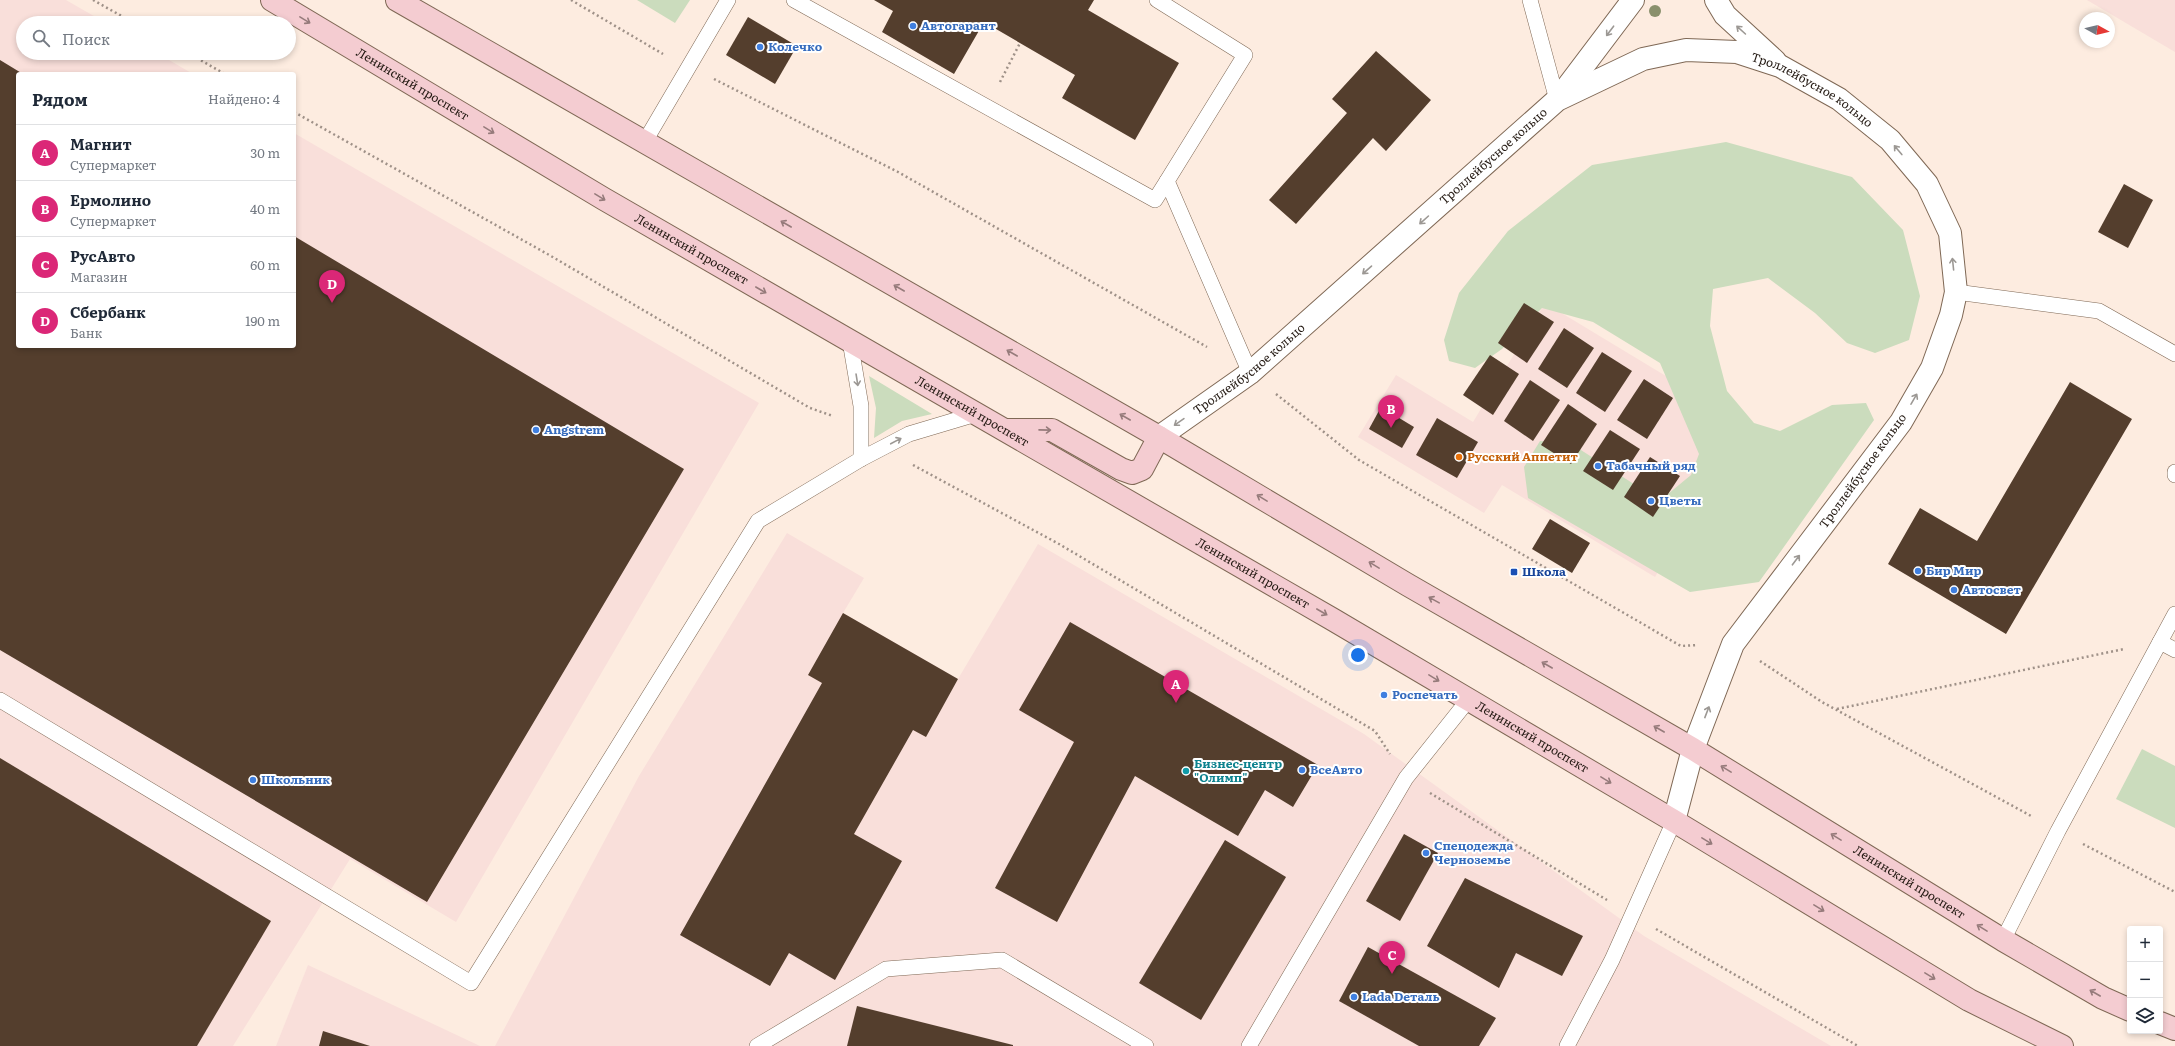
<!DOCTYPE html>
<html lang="ru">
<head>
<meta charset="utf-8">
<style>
	body { margin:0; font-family:Literata,serif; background:#f6f6f7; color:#1f2937 }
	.controls { position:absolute; right:12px; bottom:12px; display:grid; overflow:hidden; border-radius:4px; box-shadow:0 2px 6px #0003 }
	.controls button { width:36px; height:36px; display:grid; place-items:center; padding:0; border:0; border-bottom:1px solid #e0e1e3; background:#fff; color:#1f2937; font:20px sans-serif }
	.compass { position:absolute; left:2079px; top:12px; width:36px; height:36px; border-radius:50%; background:#fff; box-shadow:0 2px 6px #0003; rotate:98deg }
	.you { position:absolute; left:1358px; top:655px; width:14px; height:14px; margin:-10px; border:3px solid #fff; border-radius:50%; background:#1a73e8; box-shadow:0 0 0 6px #1a73e833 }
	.badge { display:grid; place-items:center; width:26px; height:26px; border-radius:50%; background:#db2777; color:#fff; font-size:13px; font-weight:700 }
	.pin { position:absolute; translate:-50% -33px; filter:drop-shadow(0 1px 2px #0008) }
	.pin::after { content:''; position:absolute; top:21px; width:14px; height:12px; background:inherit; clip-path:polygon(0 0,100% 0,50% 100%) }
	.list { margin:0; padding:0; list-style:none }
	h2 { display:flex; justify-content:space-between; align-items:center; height:52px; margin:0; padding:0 16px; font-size:17px }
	h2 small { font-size:13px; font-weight:400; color:#747a83 }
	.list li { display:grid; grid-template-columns:26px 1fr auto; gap:12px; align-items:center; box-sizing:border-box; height:56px; padding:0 16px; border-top:1px solid #e0e1e3 }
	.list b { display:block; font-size:15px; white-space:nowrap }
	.list p { margin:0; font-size:13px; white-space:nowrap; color:#747a83 }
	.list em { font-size:13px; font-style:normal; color:#747a83 }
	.icon { flex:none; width:22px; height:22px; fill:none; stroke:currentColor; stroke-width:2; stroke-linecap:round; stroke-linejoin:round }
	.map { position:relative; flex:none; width:2175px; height:1046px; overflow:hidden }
	.search { position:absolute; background:#fff; box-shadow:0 2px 6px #0003; left:16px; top:16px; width:280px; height:44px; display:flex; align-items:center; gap:10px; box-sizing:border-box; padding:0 14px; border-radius:22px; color:#747a83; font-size:15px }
	.panel { position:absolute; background:#fff; box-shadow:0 2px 6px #0003; left:16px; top:72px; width:280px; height:276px; border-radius:4px }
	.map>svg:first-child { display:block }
	.commercial { fill:#f9dfda }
	.green { fill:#cbdcbd }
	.building { fill:#543e2d }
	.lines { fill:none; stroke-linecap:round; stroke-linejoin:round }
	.lane-casing { stroke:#7f6855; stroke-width:16 }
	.street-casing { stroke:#7f6855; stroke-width:24 }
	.secondary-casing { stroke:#7f6855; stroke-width:24 }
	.path { stroke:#9f9188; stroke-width:2.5; stroke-dasharray:2 3; stroke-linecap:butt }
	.lane { stroke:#fff; stroke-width:15 }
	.street { stroke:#fff; stroke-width:22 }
	.secondary { stroke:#f4ccd1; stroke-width:22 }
	.tree { fill:#8a906c }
	.oneway { stroke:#967b7b }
	.oneway2 { stroke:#9c9894 }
	.shop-dot { fill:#3f7fe0; stroke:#fff; stroke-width:1.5 }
	.food-dot { fill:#e8710a; stroke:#fff; stroke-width:1.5 }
	.transit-dot { fill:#1a4fb4; stroke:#fff; stroke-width:1.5 }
	.culture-dot { fill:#0f9aa8; stroke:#fff; stroke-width:1.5 }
	.labels { text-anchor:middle; stroke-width:4; stroke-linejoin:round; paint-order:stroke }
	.shop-label { font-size:12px; font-weight:bold; fill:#366cbe; stroke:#fff; text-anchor:start }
	.street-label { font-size:12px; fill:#231912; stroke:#fff }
	.food-label { font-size:12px; font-weight:bold; fill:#c56008; stroke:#fff; text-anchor:start }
	.transit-label { font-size:12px; font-weight:bold; fill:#164399; stroke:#fff; text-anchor:start }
	.culture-label { font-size:12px; font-weight:bold; fill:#0d838f; stroke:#fff; text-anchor:start }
</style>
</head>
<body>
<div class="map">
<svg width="2175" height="1046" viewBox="0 0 2175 1046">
	<rect width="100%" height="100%" fill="#fdece0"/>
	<g class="commercial">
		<path d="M0,0H66L106,23H23V53H157L193,74H18V346H294V133L759,403L456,922L350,859L233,1046H0Z"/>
		<path d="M2087,0H2175V52Z"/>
		<path d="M1545,303L1747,425L1655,577L1502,485L1484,513L1358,437L1396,375L1473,422Z"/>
		<path d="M787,533L864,578L843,613L958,679L1038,544L1364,734L1644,936L1831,1046H495L639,776Z"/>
		<path d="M308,965L480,1046H276Z"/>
	</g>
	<g class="green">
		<path d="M637,0H690L675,23Z"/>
		<path d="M1726,142L1852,177L1903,230L1920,296L1909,340L1875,353L1847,343L1815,313L1768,278L1713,289L1710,326L1727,391L1754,423L1780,431L1832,405L1866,403L1874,420L1759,582L1690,592L1528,498L1524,467L1540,441L1570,443L1640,488L1668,494L1691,475L1699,454L1660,363L1593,322L1542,308L1502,349L1475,368L1449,361L1444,340L1459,293L1508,231L1592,165Z"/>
		<path d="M869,376L932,414L902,421L874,438L876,408Z"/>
		<path d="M2142,749L2175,766V828L2116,799Z"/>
	</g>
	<g class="building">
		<path d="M874,0H1094L1088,10L1179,63L1135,140L1062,98L1075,75L984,22L954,74L882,32L893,11Z"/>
		<path d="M748,17L797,46L775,84L726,55Z"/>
		<path d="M1376,51L1431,100L1386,151L1373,138L1296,224L1269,200L1347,113L1332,99Z"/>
		<path d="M0,60L23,74H18V346H294V236L684,469L427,902L0,650Z"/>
		<path d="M2124,184L2153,200L2128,248L2098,232Z"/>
		<path d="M1524,303L1554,322L1527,363L1498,343Z"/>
		<path d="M1564,328L1594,348L1567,388L1538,369Z"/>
		<path d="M1602,352L1632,371L1605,412L1576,393Z"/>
		<path d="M1490,355L1519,374L1493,415L1463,395Z"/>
		<path d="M1644,379L1673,398L1647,439L1617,420Z"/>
		<path d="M1530,380L1560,400L1533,441L1504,421Z"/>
		<path d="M2070,382L2132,419L2006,634L1888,564L1920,508L1977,541Z"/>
		<path d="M1568,404L1597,424L1571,464L1541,445Z"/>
		<path d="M1381,407L1414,427L1402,448L1369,429Z"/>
		<path d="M1437,418L1478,442L1457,478L1416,455Z"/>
		<path d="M1610,430L1640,449L1613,490L1583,471Z"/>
		<path d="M1650,457L1680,476L1653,517L1624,497Z"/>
		<path d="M1550,519L1590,543L1572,573L1532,549Z"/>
		<path d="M843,613L958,679L926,737L913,730L854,834L902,861L835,980L789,953L770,986L680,935L822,683L808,675Z"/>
		<path d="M1070,622L1318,765L1293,807L1265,790L1238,836L1135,776L1057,922L995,888L1074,742L1019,710Z"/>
		<path d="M0,758L271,921L197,1046H0Z"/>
		<path d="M1404,834L1438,853L1400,921L1366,901Z"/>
		<path d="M1225,840L1286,877L1201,1020L1139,983Z"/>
		<path d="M1465,878L1583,936L1562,976L1516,953L1499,988L1427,946Z"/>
		<path d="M1368,947L1496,1018L1479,1046H1419L1339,1001Z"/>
		<path d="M857,1006L1013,1045V1046H847Z"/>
		<path d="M323,1031L370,1046H319Z"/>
	</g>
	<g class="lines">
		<g class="lane-casing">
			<g id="lane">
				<path d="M794,0L1155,200L1167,181"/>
				<path d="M1157,0L1245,55L1167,181L1250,373"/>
				<path d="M1530,0L1557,100"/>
				<path d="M644,143L728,0"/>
				<path d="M1956,292L2099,311L2175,354"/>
				<path d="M850,341L861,406V459"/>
				<path d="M2175,472V475"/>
				<path d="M2160,642L2175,650"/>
				<path d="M0,700L471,983L758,521L861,459L909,434L976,414"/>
				<path d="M2003,940L2058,831L2175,614"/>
				<path d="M757,1046L886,969L1002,960L1146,1046"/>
				<path d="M1249,1046L1406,778L1469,699"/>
				<path d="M1567,1046L1612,960L1674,821"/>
			</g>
		</g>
		<g class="street-casing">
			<g id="street">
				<path d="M1716,0L1725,15L1775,61"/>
				<path d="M1559,98L1633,0"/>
				<path id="s1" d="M1159,437L1250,373L1557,100L1643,59L1686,50L1737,52L1780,66L1839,99L1890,140L1927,184L1950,233L1956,292L1951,315L1932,368L1901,422L1733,644L1693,749L1674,821"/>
			</g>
		</g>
		<g class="secondary-casing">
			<g id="secondary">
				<path id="s2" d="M272,0L604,199L1332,619L1674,821L1969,1000L2062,1046"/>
				<path id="s3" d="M397,0L1159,437L1408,585L1693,749L2003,940L2103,998L2130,1010"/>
				<path d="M1007,430H1052L1121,469L1132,473L1142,469L1159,437"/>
				<path d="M2160,1023L2175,1029"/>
			</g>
		</g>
		<g class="path">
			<path d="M93,0L134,23"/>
			<path d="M571,0L663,54"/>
			<path d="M188,53L225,74"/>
			<path d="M714,79L898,172L1207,347"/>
			<path d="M1000,82L1020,43"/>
			<path d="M294,112L551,256L810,408L833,416"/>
			<path d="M1276,394L1359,460L1681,646L1698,645"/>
			<path d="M913,465L1059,544L1375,731L1390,754"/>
			<path d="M1760,661L1822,702L2033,817"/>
			<path d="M1837,709L2124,649"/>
			<path d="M1430,793L1607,900"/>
			<path d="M2083,844L2175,892"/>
			<path d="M1656,929L1858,1046"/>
		</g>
		<use href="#lane" class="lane"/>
		<use href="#street" class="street"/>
		<use href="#secondary" class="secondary"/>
	</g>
	<circle class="tree" cx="1655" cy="11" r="6"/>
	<defs><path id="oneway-shaft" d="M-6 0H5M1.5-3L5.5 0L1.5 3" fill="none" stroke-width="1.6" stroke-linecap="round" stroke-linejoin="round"/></defs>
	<g class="oneway">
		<use href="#oneway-shaft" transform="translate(305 20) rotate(31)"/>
		<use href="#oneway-shaft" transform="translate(489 130) rotate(31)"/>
		<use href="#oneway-shaft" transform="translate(600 197) rotate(31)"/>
		<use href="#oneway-shaft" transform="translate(786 224) rotate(-150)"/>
		<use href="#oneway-shaft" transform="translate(899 288) rotate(-150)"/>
		<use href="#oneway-shaft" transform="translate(761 290) rotate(30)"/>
		<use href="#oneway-shaft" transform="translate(1012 353) rotate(-150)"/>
		<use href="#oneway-shaft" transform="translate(1125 417) rotate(-150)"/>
		<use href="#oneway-shaft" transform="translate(1045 430) rotate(1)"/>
		<use href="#oneway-shaft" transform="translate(1262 498) rotate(-149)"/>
		<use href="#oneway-shaft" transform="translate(1374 565) rotate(-149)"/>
		<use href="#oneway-shaft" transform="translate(1434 600) rotate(-151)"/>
		<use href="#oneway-shaft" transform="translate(1322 612) rotate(30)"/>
		<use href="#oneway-shaft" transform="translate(1547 665) rotate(-150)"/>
		<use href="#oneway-shaft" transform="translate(1434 678) rotate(31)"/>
		<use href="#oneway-shaft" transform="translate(1659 729) rotate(-150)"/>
		<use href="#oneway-shaft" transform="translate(1726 769) rotate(-149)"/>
		<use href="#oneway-shaft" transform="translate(1606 780) rotate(31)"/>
		<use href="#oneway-shaft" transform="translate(1836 837) rotate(-148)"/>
		<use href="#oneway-shaft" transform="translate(1707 841) rotate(31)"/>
		<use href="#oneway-shaft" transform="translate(1819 908) rotate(31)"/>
		<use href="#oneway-shaft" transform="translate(1982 928) rotate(-148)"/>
		<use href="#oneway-shaft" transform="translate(1930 976) rotate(31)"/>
		<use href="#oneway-shaft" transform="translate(2095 993) rotate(-150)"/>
	</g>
	<g class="oneway2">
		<use href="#oneway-shaft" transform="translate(1741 30) rotate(-138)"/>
		<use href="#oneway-shaft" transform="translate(1610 31) rotate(127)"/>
		<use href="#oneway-shaft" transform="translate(1898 150) rotate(-130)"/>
		<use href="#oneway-shaft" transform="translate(1424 220) rotate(138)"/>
		<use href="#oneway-shaft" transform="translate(1953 264) rotate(-96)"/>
		<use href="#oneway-shaft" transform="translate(1367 270) rotate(139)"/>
		<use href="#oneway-shaft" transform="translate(857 380) rotate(81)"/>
		<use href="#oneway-shaft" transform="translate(1914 399) rotate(-60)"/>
		<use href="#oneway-shaft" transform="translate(1179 422) rotate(145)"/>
		<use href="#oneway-shaft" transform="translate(896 441) rotate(-28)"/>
		<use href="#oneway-shaft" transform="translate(1796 560) rotate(-53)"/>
		<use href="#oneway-shaft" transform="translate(1707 712) rotate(-69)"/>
	</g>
	<g class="shop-dot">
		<circle cx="913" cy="26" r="4"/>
		<circle cx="760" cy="47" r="4"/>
		<circle cx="536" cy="430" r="4"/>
		<circle cx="1598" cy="466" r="4"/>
		<circle cx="1651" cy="501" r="4"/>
		<circle cx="1918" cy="571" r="4"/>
		<circle cx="1954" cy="590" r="4"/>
		<circle cx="1384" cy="695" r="4"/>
		<circle cx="1302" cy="770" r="4"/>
		<circle cx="253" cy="780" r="4"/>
		<circle cx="1426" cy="853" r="4"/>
		<circle cx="1354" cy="997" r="4"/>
	</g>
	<circle class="food-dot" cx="1459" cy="457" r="4"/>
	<rect class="transit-dot" x="1510" y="568" width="8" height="8" rx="2"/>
	<circle class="culture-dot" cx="1186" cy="771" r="4"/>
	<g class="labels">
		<g class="shop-label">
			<text x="921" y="30">Автогарант</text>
			<text x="768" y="51">Колечко</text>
			<text x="544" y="434">Angstrem</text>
			<text x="1606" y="470">Табачный ряд</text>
			<text x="1659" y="505">Цветы</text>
			<text x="1926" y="575">Бир Мир</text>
			<text x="1962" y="594">Автосвет</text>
			<text x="1392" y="699">Роспечать</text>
			<text x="1310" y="774">ВсеАвто</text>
			<text x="261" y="784">Школьник</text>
			<text x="1434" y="850">Спецодежда<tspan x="1434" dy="14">Черноземье</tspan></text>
			<text x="1362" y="1001">Lada Dеталь</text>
		</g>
		<g class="street-label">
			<text dy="4" stroke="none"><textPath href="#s2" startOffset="164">Ленинский проспект</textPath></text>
			<text dy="4" stroke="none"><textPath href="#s1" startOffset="797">Троллейбусное кольцо</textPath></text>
			<text dy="4" stroke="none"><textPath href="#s1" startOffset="437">Троллейбусное кольцо</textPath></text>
			<text dy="4" stroke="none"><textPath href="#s2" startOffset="488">Ленинский проспект</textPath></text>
			<text dy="4" stroke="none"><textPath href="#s1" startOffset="113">Троллейбусное кольцо</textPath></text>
			<text dy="4" stroke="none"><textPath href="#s2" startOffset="812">Ленинский проспект</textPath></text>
			<text transform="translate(1863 471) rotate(-54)" y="4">Троллейбусное кольцо</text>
			<text dy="4" stroke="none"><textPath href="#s2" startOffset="1136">Ленинский проспект</textPath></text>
			<text dy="4" stroke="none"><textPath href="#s2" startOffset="1460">Ленинский проспект</textPath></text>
			<text dy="4" stroke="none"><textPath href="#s3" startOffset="1751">Ленинский проспект</textPath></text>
		</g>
		<g class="food-label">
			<text x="1467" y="461">Русский Аппетит</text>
		</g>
		<g class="transit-label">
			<text x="1522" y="576">Школа</text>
		</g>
		<g class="culture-label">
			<text x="1194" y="768">Бизнес-центр<tspan x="1194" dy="14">"Олимп"</tspan></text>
		</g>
	</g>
</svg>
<div class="controls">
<button>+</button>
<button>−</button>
<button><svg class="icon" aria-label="layers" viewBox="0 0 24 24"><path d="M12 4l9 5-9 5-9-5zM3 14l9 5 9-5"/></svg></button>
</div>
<svg class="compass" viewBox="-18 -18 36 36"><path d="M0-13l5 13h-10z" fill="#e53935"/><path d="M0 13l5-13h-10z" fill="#747a83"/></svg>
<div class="you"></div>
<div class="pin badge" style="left:1176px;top:703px">A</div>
<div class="pin badge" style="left:1391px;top:428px">B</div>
<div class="pin badge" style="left:1392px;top:974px">C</div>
<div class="pin badge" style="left:332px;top:303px">D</div>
<div class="search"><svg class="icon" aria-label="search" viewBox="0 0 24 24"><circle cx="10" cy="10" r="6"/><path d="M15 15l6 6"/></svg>Поиск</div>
<section class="panel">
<h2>Рядом<small>Найдено: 4</small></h2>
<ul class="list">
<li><span class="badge">A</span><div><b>Магнит</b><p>Супермаркет</p></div><em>30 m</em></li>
<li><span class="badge">B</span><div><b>Ермолино</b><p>Супермаркет</p></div><em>40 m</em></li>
<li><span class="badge">C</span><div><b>РусАвто</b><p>Магазин</p></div><em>60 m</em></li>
<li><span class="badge">D</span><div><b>Сбербанк</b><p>Банк</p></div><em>190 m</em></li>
</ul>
</section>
</div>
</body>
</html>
